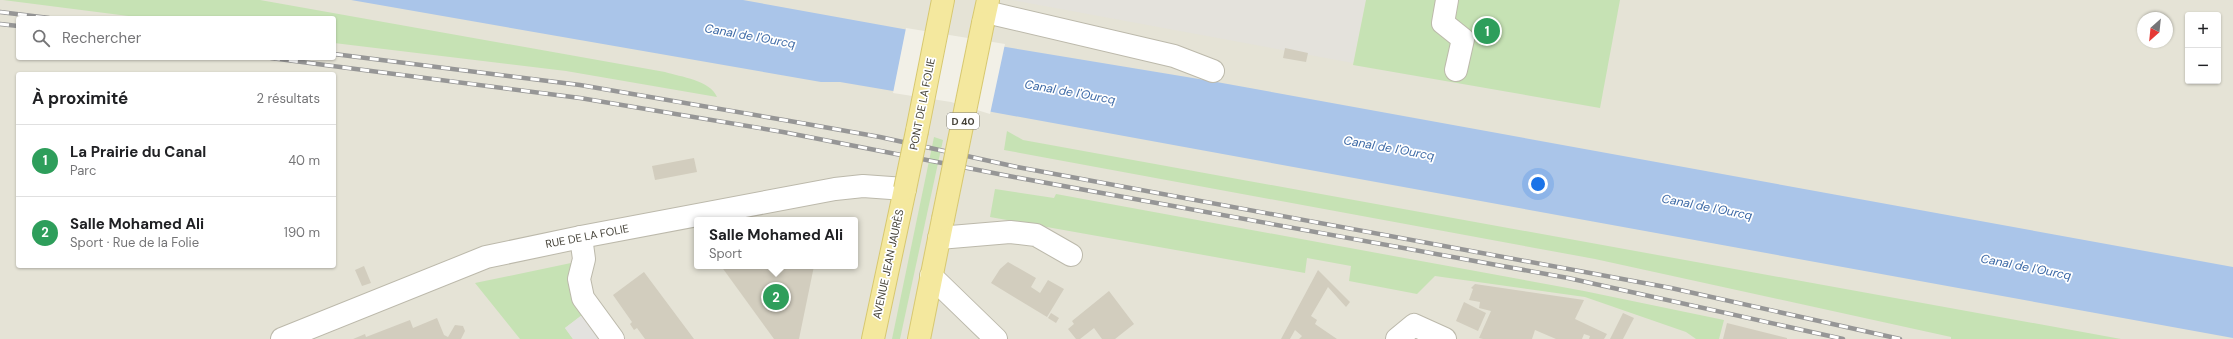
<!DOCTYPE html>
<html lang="fr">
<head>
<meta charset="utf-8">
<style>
	body { margin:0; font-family:"DM Sans",sans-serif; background:#f2f2f2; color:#202124 }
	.controls { position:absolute; right:12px; top:12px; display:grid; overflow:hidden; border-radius:4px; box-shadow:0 1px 3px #0004 }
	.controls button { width:36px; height:36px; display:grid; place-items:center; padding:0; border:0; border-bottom:1px solid #e0e0e0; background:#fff; color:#202124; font:20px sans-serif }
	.compass { position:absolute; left:2137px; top:12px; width:36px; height:36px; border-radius:50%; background:#fff; box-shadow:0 1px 3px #0004; rotate:207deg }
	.you { position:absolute; left:1538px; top:184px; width:14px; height:14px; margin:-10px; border:3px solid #fff; border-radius:50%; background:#1a73e8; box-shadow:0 0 0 6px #1a73e833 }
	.badge { display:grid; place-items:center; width:26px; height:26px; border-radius:50%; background:#e4642d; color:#fff; font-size:13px; font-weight:700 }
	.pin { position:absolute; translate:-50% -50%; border:2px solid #fff; box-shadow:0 1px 4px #0006 }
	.popup { position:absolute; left:694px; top:217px; width:164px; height:52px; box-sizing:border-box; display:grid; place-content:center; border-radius:4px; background:#fff; filter:drop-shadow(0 1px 3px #0005); font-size:13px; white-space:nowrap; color:#757577 }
	.popup b { font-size:15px; color:#202124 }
	.popup::after { content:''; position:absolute; left:50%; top:100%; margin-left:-8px; border:8px solid transparent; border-top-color:#fff }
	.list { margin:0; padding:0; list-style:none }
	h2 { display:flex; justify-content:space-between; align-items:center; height:52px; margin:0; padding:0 16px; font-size:17px }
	h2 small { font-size:13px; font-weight:400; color:#757577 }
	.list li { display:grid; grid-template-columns:26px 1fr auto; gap:12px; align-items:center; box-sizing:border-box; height:72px; padding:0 16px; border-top:1px solid #e0e0e0 }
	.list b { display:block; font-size:15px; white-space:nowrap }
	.list p { margin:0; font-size:13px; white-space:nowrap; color:#757577 }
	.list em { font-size:13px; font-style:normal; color:#757577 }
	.icon { flex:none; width:22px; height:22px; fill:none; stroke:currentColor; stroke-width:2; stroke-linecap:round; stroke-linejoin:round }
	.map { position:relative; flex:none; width:2233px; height:339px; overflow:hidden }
	.search { position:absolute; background:#fff; box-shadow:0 1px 3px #0004; left:16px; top:16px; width:320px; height:44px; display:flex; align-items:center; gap:10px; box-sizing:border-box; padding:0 14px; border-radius:4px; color:#757577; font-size:15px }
	.panel { position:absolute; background:#fff; box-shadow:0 1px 3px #0004; left:16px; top:72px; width:320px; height:196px; border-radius:4px }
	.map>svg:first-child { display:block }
	.residential { fill:#e5e3d6; fill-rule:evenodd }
	.industrial { fill:#e4e2dc }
	.green { fill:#c6e2b4 }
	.parking { fill:#e3e2df }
	.water { fill:#aac5e9 }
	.pier { fill:#f2f0e7 }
	.building { fill:#d2cdbe }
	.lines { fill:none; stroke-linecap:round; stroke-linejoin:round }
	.minor-casing { stroke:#bcb9ab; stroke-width:24 }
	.major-casing { stroke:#d7c870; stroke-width:24 }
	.minor { stroke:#fff; stroke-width:22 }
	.major { stroke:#f4e89e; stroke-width:22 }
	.rail-casing { stroke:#969696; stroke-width:4.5 }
	.rail { stroke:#fff; stroke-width:3; stroke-dasharray:9; stroke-linecap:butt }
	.major-bridge-casing { stroke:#d7c870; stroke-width:24; stroke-linecap:butt }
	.major-bridge { stroke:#f4e89e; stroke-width:22 }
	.labels { text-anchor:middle; stroke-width:3.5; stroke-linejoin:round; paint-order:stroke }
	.shield { fill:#fff; stroke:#7c7a73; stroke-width:1 }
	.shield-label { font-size:10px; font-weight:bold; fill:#444137 }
	.street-label { font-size:11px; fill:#444137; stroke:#fff }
	.water-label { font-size:12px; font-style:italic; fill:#3b68a5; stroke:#fff }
</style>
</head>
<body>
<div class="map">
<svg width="2233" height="339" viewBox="0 0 2233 339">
	<rect width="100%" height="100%" fill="#f2f0e7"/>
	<path class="residential" d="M0,0H2233V339H0ZM2188,15H2218V81H2188ZM18,18H334V58H18ZM2143,18H2167V42H2143ZM18,74H334V266H18ZM697,220H855V266H697Z"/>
	<path class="industrial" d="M1012,0H1366L1353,63Z"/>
	<g class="green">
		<path d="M3,0H260L665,72C681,77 710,80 717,97L566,71L334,43V18H144Z"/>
		<path d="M1366,0H1620L1600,108L1353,65Z"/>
		<path d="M1007,131L1023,140L2121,339H1951V337L1595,259L1004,150Z"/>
		<path d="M934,137L943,140L900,339H892Z"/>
		<path d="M995,189L1054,198L1056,194L1584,291L1724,320L1719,339H1696L1686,332L1585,297L1435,276L1417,294L1349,281L1351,266L1307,258L1305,273L990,217Z"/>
		<path d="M571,263L570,290L582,315L565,328L573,339H520L475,283Z"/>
	</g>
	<path class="parking" d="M598,303L626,339H573L565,328Z"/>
	<path class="water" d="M351,0H743L964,40L1211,81L2233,267V338L992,112L952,101L840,82H821Z"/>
	<path class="pier" d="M906,28L1005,44L990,114L951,102L893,93Z"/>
	<g class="building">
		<path d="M1285,48L1308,53L1306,62L1283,58Z"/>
		<path d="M694,158L697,172L655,180L652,166Z"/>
		<path d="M1008,262L1036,278L1031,287L1040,293L1048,280L1064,289L1047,317L991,283L1000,269Z"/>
		<path d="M364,266L371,283L362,286L355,270Z"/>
		<path d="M721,266H814L799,339H774Z"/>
		<path d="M1318,270L1350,302L1346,307L1328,287L1311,316L1317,320L1315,324L1337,339H1299L1302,336L1295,330L1290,339H1281Z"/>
		<path d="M644,272L694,339H645L637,328L634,330L630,324L632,322L613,295Z"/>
		<path d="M1475,284L1584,300L1575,319L1607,334L1604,339H1589L1590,336L1584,334L1582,339H1556L1535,330L1532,339H1483L1479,338L1491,311L1479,308L1480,302L1469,300L1473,289L1471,288Z"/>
		<path d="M1109,291L1134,324L1115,339H1102L1094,328L1080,339H1076L1068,329L1074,324L1072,321Z"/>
		<path d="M1464,302L1486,313L1478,331L1456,321Z"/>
		<path d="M1051,313L1059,318L1056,323L1048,318Z"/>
		<path d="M1623,313L1634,318L1623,339H1610Z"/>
		<path d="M437,318L444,335L448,337L455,325L463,326L465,331L461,339H353L365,334L366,337L410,320L413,328Z"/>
		<path d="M1727,323L1787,338V339H1723Z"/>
	</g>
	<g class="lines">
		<g class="minor-casing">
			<g id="minor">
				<path d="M1447,0L1443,23L1463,39L1456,70"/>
				<path d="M986,12L1174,56L1213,71"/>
				<path d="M581,237L584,259L579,279L583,298L613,339"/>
				<path d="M939,238L1010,232L1036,235L1071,255"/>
				<path d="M931,276L996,339"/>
				<path d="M282,339L486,257L581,237L835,189L863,186L905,189"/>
				<path d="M1397,339L1414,325L1445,339"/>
			</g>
		</g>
		<g class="major-casing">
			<g id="major">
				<path d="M983,23L988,0"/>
				<path d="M917,131L943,0"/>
				<path d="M873,339L905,189"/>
				<path d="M919,339L943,219"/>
			</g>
		</g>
		<use href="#minor" class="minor"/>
		<use href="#major" class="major"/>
		<g class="rail-casing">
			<g id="rail">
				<path d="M0,12L49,18"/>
				<path d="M0,24L18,26"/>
				<path d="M334,54L580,85L784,120L880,137L1017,167L1671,288L1900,339"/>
				<path d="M271,58L580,98L783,132L1014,177L1568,278L1843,339"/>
			</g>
		</g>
		<use href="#rail" class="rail"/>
		<g class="major-bridge-casing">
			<g id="major-bridge">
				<path d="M905,189L917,131"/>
				<path d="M943,219L983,23"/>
			</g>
		</g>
		<use href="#major-bridge" class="major-bridge"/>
	</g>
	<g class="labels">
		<rect class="shield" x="947" y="113" width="32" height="16" rx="3"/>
		<g class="shield-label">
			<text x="963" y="125">D 40</text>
		</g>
		<g class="street-label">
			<text transform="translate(922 104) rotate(-79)" y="4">PONT DE LA FOLIE</text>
			<text transform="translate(587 236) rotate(-11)" y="4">RUE DE LA FOLIE</text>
			<text transform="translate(888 264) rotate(-78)" y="4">AVENUE JEAN JAURÈS</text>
		</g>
		<g class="water-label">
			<text transform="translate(750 36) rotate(10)" y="4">Canal de l'Ourcq</text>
			<text transform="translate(1070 92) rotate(10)" y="4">Canal de l'Ourcq</text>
			<text transform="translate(1389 148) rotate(10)" y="4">Canal de l'Ourcq</text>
			<text transform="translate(1707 207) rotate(11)" y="4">Canal de l'Ourcq</text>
			<text transform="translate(2026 267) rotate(11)" y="4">Canal de l'Ourcq</text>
		</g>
	</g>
</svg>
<div class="controls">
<button>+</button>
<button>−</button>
</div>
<svg class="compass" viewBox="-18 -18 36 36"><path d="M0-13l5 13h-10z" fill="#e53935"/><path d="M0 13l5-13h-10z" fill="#757577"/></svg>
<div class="you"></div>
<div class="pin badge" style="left:1487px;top:31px;background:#2e9e5b">1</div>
<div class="pin badge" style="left:776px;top:297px;background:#2e9e5b">2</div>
<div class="popup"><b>Salle Mohamed Ali</b>Sport</div>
<div class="search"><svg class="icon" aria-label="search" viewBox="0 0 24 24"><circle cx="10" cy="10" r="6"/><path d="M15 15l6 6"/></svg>Rechercher</div>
<section class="panel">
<h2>À proximité<small>2 résultats</small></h2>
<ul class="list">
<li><span class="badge" style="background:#2e9e5b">1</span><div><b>La Prairie du Canal</b><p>Parc</p></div><em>40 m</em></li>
<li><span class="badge" style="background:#2e9e5b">2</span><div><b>Salle Mohamed Ali</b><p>Sport · Rue de la Folie</p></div><em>190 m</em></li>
</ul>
</section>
</div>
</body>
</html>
